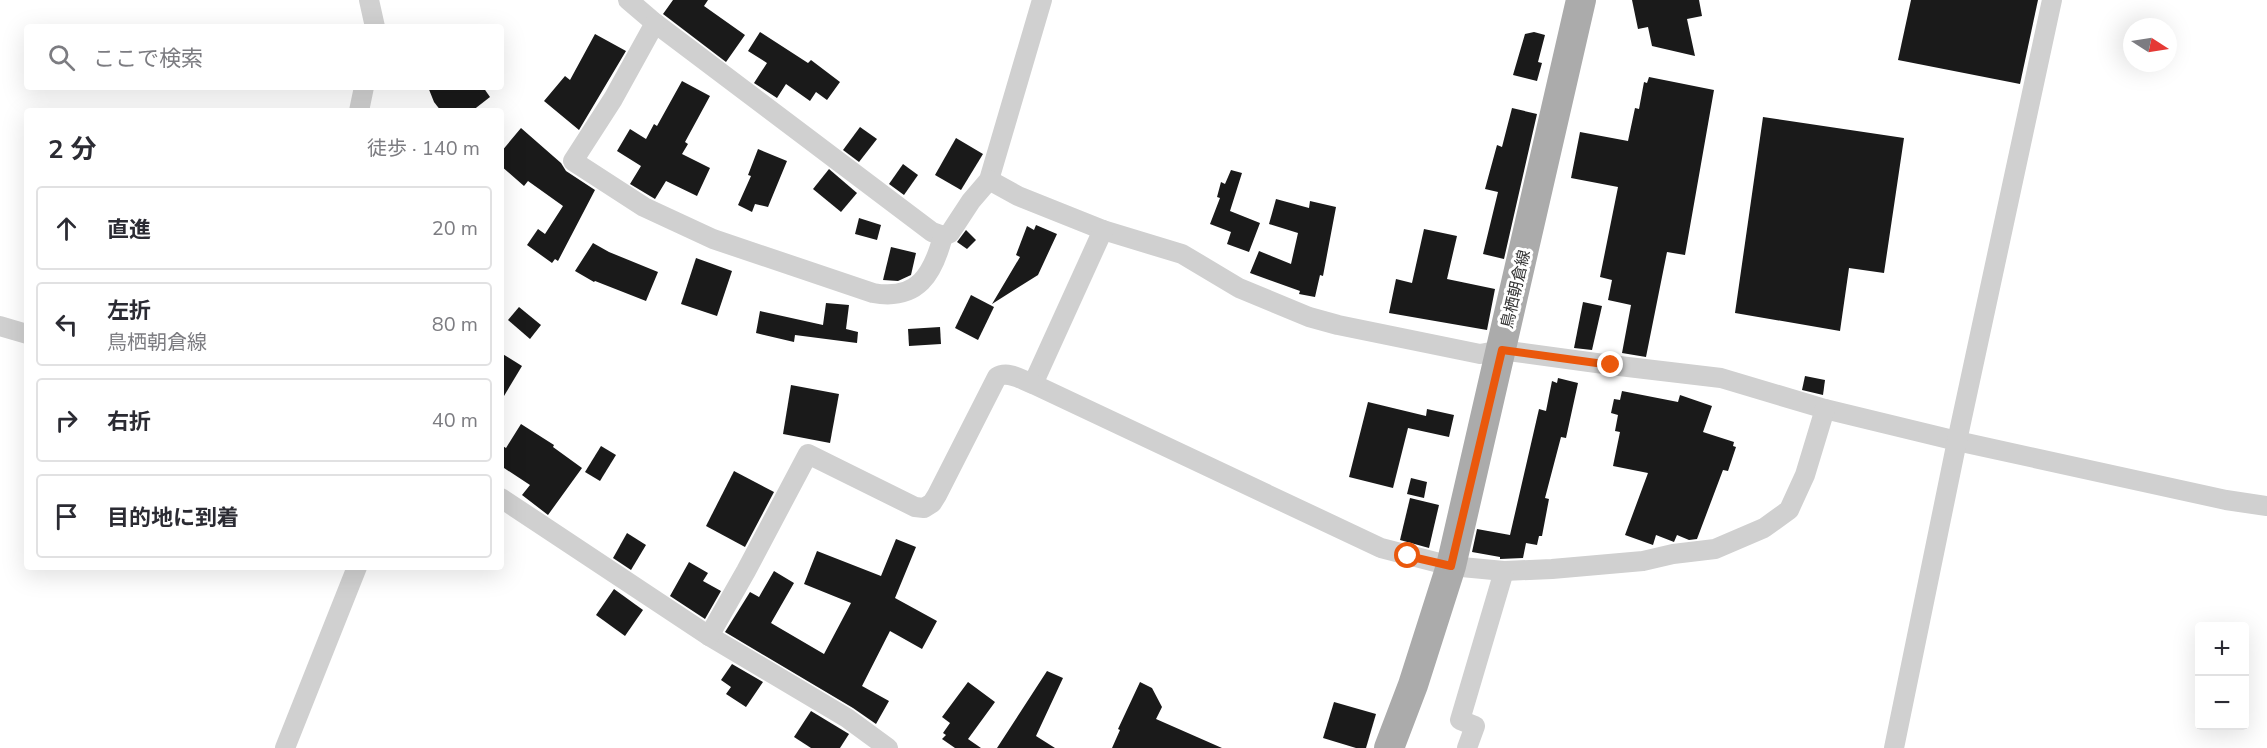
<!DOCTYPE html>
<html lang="ja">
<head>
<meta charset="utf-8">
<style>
	body { margin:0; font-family:"Nunito Sans","Noto Sans JP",sans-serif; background:#f2f2f3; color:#2b2b33 }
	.controls { position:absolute; right:18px; bottom:18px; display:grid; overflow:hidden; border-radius:6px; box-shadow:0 6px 24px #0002 }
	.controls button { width:54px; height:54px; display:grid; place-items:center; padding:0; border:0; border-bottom:2px solid #e1e1e2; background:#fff; color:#2b2b33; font:30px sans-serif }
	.compass { position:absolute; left:2123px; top:18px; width:54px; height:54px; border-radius:50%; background:#fff; box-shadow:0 6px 24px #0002; rotate:102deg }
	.stop { position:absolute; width:18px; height:18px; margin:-14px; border:4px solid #ea580c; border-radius:50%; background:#fff }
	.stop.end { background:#ea580c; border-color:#fff; box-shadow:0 2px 6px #0008 }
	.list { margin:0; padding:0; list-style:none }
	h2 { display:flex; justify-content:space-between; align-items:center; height:78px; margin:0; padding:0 24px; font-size:26px }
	h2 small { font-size:20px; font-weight:400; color:#7c7c81 }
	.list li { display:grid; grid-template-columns:39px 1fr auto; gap:18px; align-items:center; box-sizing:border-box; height:84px; margin:0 12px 12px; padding:0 12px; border:2px solid #e1e1e2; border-radius:6px }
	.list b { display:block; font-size:22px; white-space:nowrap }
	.list p { margin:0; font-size:20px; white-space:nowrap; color:#7c7c81 }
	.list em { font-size:20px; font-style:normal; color:#7c7c81 }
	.icon { flex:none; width:33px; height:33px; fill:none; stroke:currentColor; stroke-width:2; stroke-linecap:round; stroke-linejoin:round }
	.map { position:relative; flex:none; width:2267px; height:748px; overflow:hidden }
	.search { position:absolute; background:#fff; box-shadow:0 6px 24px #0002; left:24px; top:24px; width:480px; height:66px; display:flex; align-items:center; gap:15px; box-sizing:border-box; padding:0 21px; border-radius:6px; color:#7c7c81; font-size:22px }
	.panel { position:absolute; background:#fff; box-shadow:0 6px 24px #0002; left:24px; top:108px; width:480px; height:462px; border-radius:6px }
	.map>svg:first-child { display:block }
	.building { fill:#1a1a1a }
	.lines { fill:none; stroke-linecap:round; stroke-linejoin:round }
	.minor { stroke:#d0d0d0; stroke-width:20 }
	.primary { stroke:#ababab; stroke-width:30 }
	.route { stroke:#ea580c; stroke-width:8 }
	.labels { text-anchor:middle; stroke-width:6; stroke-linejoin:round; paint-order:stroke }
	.street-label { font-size:16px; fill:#333; stroke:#fff }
</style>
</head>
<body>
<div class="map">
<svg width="2267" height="748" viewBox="0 0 2267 748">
	<rect width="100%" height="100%" fill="#fff"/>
	<g class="building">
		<path d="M673,0H708L704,6L745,35L726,62L663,14Z"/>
		<path d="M1632,0H1699L1702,16L1687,19L1695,56L1652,46L1648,27L1638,29Z"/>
		<path d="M1911,0H2038L2020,84L1898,60Z"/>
		<path d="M760,32L808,63L811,60L840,82L827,100L816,92L810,101L786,84L777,98L754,83L767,63L748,51Z"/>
		<path d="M1534,32L1545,35L1538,62L1542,63L1537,81L1513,75L1525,34Z"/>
		<path d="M595,34L626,51L579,130L544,101L565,76L570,80Z"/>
		<path d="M1649,77L1714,90L1685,255L1667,252L1646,357L1622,353L1631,305L1608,300L1612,280L1600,277L1618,187L1571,178L1580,132L1628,141L1635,108L1639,109L1644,82L1647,83Z"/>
		<path d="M682,81L710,96L685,142L688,144L682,154L710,168L697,196L666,181L655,199L630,184L641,166L617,151L630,129L646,139L654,124L657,126Z"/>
		<path d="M428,87H483L490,97L472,111H441L434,102Z"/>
		<path d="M1512,108L1537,114L1504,259L1483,254L1498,192L1485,189L1497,145L1502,147Z"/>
		<path d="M1763,117L1904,138L1884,273L1849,268L1840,331L1735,313Z"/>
		<path d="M860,127L877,139L859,162L843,150Z"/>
		<path d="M521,128L561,163L566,171L595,190L558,261L555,259L552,263L527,245L538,229L545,234L563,206L528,181L524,186L501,166V152Z"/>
		<path d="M956,138L983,154L961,190L935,175Z"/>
		<path d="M758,149L787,161L768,207L755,204L752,212L738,205L751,176L748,175Z"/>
		<path d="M903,164L918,175L904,195L889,184Z"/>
		<path d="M829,169L857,193L841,212L813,189Z"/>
		<path d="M1231,170L1242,173L1230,211L1260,223L1249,252L1227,244L1231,232L1210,224L1220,198L1217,197L1221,182L1225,184Z"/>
		<path d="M1276,199L1309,208L1310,201L1336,207L1323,276L1320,275L1315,297L1299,294L1300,291L1250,273L1259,251L1291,264L1298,233L1269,224Z"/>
		<path d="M859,218L881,225L877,240L855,234Z"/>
		<path d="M1036,225L1057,234L1038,275L992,304L1020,257L1016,255L1027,226L1034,230Z"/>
		<path d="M1424,229L1457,236L1447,279L1495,289L1487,330L1389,313L1396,279L1412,283Z"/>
		<path d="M966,230L976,240L967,249L957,242Z"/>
		<path d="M593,243L609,252L658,272L646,301L595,281L594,282L575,271Z"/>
		<path d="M891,247L916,253L911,275L898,281L883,280Z"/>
		<path d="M696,258L732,271L717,316L681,304Z"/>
		<path d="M971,295L994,307L978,340L955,328Z"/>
		<path d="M1583,302L1602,306L1592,350L1574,348Z"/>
		<path d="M826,303L849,305L846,329L858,332L857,343L795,335L794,342L756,333L760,311L823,325Z"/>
		<path d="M519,307L541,325L530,339L508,320Z"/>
		<path d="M940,327L941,344L909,346L908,329Z"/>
		<path d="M501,353L522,366L501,401Z"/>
		<path d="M1805,376L1825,380L1823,395L1802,390Z"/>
		<path d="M1558,378L1578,383L1566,438L1561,437L1545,498L1549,499L1542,536H1539L1537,545L1526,543L1523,558L1500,559V557L1472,552L1477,529L1510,535L1539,409L1546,411L1552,381L1557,383Z"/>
		<path d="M791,385L839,394L830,443L783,434Z"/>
		<path d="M1622,391L1678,402L1680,395L1712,406L1703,432L1734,442L1733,446L1736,447L1728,471L1723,470L1697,539L1689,540L1677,535L1674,542L1656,535L1653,545L1625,535L1648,473L1613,466L1620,432L1615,431L1618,415L1611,413L1614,399L1620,400Z"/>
		<path d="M1368,402L1426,416L1427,409L1454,415L1449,437L1408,428L1393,488L1349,477Z"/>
		<path d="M521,424L554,445L553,447L582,468L548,515L522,495L530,485L501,466V445L506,448Z"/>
		<path d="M601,446L616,455L600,481L585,472Z"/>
		<path d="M734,471L774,492L745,547L706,526Z"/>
		<path d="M1411,478L1427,482L1424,498L1407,494Z"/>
		<path d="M1410,498L1439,505L1429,548L1400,540Z"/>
		<path d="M627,533L646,545L631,570L613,558Z"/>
		<path d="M896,539L916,547L895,598L937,621L922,649L890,631L862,686L889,701L876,724L853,708L725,632L750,592L759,597L774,571L794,583L771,623L824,654L851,603L804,584L817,551L881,576Z"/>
		<path d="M689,562L708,573L703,581L721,591L705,619L670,596Z"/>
		<path d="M614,589L643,610L625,636L596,615Z"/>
		<path d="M732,664L763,682L746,707L726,694L731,687L721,680Z"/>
		<path d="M1047,671L1063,678L1036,736L1055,748H997Z"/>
		<path d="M968,682L995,702L968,739L981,748H955L942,739L946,735L943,733L950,723L942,717Z"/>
		<path d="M1140,682L1152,688L1162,707L1156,719L1222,748H1112L1120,730L1118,729Z"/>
		<path d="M1334,702L1376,714L1366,748H1356L1323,738Z"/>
		<path d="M811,711L849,734L840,748H811L794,737Z"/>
	</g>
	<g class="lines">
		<g class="minor">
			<path d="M369,0L375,27"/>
			<path d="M628,0L655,23L932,232L943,236L950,233L971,201L989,180L1042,0"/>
			<path d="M655,23L613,99L573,161L644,207L713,239L873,293C918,301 933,274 943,236"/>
			<path d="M359,111L364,87"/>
			<path d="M989,180L1018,196L1103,230L1182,254L1239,288L1309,317L1338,325L1480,354L1501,350L1611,365L1721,378L1825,409L1957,441L2226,500L2267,506"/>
			<path d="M0,326L27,334"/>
			<path d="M1033,384L1103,230"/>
			<path d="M501,498L709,636L847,718L888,748"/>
			<path d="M709,636L746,571L808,454L915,507L924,508L932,503L937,495L997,377C1008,370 1022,380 1033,384L1381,548L1451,566L1504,571L1552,569L1643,561L1673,554L1715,549L1764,528L1789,510L1805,475L1825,409"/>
			<path d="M285,748L357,567"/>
			<path d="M1467,748L1475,726L1460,720L1504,571"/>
			<path d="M1894,748L1957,441L2052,0"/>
		</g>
		<path class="primary" d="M1389,748L1413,685L1451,566L1581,0"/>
	</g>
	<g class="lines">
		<path class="route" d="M1408,556L1451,566L1502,350L1611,365"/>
	</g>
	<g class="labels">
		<g class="street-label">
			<text transform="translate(1515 289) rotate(-77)" y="6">鳥栖朝倉線</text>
		</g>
	</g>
</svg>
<div class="controls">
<button>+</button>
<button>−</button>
</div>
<svg class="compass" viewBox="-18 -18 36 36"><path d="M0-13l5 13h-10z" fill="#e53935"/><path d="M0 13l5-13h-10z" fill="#7c7c81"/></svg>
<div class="stop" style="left:1408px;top:556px"></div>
<div class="stop end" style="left:1611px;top:365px"></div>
<div class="search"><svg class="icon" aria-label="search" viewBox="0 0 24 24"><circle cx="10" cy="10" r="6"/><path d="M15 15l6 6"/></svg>ここで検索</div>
<section class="panel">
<h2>2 分<small>徒歩 · 140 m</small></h2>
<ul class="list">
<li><svg class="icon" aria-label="ahead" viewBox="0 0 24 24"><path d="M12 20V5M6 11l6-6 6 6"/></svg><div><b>直進</b></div><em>20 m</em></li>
<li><svg class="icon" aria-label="left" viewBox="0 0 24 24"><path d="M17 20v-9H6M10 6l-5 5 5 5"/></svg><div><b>左折</b><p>鳥栖朝倉線</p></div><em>80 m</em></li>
<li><svg class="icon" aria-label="right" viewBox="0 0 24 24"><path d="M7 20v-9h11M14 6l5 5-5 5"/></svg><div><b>右折</b></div><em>40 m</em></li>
<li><svg class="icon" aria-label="arrive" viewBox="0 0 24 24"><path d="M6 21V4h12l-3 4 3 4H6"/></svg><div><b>目的地に到着</b></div></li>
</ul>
</section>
</div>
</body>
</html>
